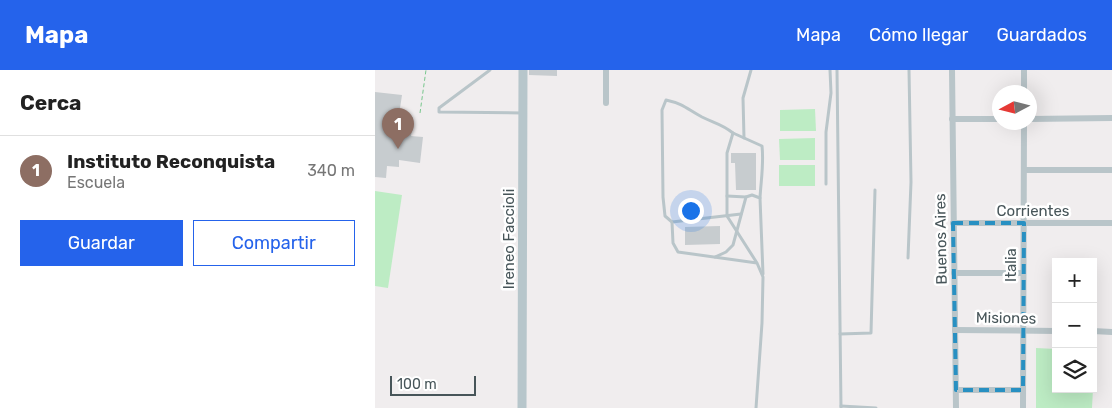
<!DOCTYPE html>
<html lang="es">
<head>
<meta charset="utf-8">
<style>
	body { margin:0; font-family:Rubik,sans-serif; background:#f2f2f2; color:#222 }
	.controls { position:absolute; right:15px; bottom:15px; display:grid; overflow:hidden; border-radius:0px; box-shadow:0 5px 20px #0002 }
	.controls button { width:45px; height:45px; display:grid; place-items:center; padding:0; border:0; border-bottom:1px solid #e0e0e0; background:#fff; color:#222; font:25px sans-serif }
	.compass { position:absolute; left:617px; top:15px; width:45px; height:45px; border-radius:50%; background:#fff; box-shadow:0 5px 20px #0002; rotate:263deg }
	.scale { position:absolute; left:15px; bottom:12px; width:86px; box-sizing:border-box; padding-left:5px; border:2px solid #475559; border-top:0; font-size:14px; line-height:18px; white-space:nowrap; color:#475559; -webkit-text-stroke:4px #fff; paint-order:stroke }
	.you { position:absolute; left:315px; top:140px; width:18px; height:18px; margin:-12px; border:4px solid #fff; border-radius:50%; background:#1a73e8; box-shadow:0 0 0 8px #1a73e833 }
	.badge { display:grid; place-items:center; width:32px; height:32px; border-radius:50%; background:#2563eb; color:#fff; font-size:16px; font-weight:700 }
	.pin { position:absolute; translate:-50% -41px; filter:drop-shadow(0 1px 2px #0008) }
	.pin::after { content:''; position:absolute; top:26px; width:18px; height:15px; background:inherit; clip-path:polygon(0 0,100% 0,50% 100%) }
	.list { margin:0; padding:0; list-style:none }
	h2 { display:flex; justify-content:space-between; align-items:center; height:65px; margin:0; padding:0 20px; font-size:21px }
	h2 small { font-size:16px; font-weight:400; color:#767676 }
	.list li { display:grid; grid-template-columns:32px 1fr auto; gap:15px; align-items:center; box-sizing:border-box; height:70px; padding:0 20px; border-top:1px solid #e0e0e0 }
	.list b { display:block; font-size:19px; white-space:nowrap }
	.list p { margin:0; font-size:16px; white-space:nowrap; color:#767676 }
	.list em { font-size:16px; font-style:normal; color:#767676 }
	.actions { display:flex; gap:10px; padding:15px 20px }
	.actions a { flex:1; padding:11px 0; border:1px solid #2563eb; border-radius:0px; text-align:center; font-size:18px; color:#2563eb }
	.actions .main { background:#2563eb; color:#fff }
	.icon { flex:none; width:28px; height:28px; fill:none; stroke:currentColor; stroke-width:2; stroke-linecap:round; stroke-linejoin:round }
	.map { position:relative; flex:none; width:737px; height:338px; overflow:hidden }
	header { display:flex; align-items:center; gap:30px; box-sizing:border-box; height:70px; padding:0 25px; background:#2563eb; color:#fff }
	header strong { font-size:24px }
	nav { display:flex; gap:28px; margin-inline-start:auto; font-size:18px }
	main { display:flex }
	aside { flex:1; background:#fff }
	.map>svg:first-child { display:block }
	.green { fill:#bdecc4 }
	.building { fill:#c7cccf }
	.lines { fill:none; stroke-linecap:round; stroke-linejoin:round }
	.path { stroke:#78c78d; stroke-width:1; stroke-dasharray:4 2.5; stroke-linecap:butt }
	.lane { stroke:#b9c5c9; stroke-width:3 }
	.street { stroke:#b9c5c9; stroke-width:6 }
	.secondary { stroke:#b7c6cb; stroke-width:9 }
	.marked { fill:none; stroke:#2890c2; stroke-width:4; stroke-dasharray:10 6; stroke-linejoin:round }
	.labels { text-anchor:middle; stroke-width:5; stroke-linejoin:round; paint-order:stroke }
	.street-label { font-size:15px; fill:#475559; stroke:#fff }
</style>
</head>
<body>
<header>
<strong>Mapa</strong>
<nav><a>Mapa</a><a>Cómo llegar</a><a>Guardados</a></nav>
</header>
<main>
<aside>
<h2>Cerca<small></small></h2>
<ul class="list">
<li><span class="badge" style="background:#8d6e63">1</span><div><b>Instituto Reconquista</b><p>Escuela</p></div><em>340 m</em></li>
</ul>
<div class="actions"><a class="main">Guardar</a><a>Compartir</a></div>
</aside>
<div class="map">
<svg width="737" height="338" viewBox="0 0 737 338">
	<rect width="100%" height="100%" fill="#f0edee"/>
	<g class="green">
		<path d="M440,39L441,61H405V40Z"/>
		<path d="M440,68V90H405L404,69Z"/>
		<rect x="404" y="95" width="36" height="21"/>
		<path d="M0,121L27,125L13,218L0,216Z"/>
		<path d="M661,278L681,279V319H718L717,338H661Z"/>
	</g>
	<g class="building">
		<path d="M154,0H182V6L154,5Z"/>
		<path d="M0,22L27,25L24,45L38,47L36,66L48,67L45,93L24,90V97L12,96L11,108L0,107Z"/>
		<path d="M356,83H381V120H361L360,93H356Z"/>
		<path d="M345,156V174L310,175V157Z"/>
	</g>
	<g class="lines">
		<path class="path" d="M45,43L51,0"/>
		<g class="lane">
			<path d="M115,0L64,38V42L147,43"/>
			<path d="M462,0L466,338"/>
			<path d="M358,63L387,76C389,94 386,110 385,128"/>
			<path d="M369,68L368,28L376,0"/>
			<path d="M451,114V62L456,23L455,0"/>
			<path d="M352,126L371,127"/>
			<path d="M297,152L366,144"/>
			<path d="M340,187L351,182L358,175L371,127L377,125L385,128L388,204"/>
			<path d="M533,188L536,112L534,0"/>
			<path d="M465,264L496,263L500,120"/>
			<path d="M466,336L501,338"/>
			<path d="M381,338L387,253L388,207L382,193L352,146V83L358,63C347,54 339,53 327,47C312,39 309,34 291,30L287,40L288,127L290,146L297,152L298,173L303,182L382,193"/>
		</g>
		<g class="street">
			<path d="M231,0V33"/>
			<path d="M577,0L581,338"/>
			<path d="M649,22V0"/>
			<path d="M577,49H624"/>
			<path d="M654,49L737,48"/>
			<path d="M649,100H737"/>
			<path d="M578,153H737"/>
			<path d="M579,203H648"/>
			<path d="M580,260L681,261"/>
			<path d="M718,261L737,262"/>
			<path d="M581,320H648"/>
			<path d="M648,338L649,52"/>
		</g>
		<path class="secondary" d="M147,338L148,0"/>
	</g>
	<path class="marked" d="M578,153H649L648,320H581Z"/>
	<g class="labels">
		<g class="street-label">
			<text x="658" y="146">Corrientes</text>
			<text transform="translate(134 169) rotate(-90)" y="5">Ireneo Faccioli</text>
			<text transform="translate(566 169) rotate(-91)" y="5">Buenos Aires</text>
			<text transform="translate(636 195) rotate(-90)" y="5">Italia</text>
			<text transform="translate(631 248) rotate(1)" y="5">Misiones</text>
		</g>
	</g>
</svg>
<div class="controls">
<button>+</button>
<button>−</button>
<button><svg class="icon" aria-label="layers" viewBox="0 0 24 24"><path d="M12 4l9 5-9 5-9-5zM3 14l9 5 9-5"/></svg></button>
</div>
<svg class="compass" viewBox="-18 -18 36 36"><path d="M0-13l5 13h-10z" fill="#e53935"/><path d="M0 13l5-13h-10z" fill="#767676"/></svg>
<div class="scale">100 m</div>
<div class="you"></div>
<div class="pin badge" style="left:23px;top:79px;background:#8d6e63">1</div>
</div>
</main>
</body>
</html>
